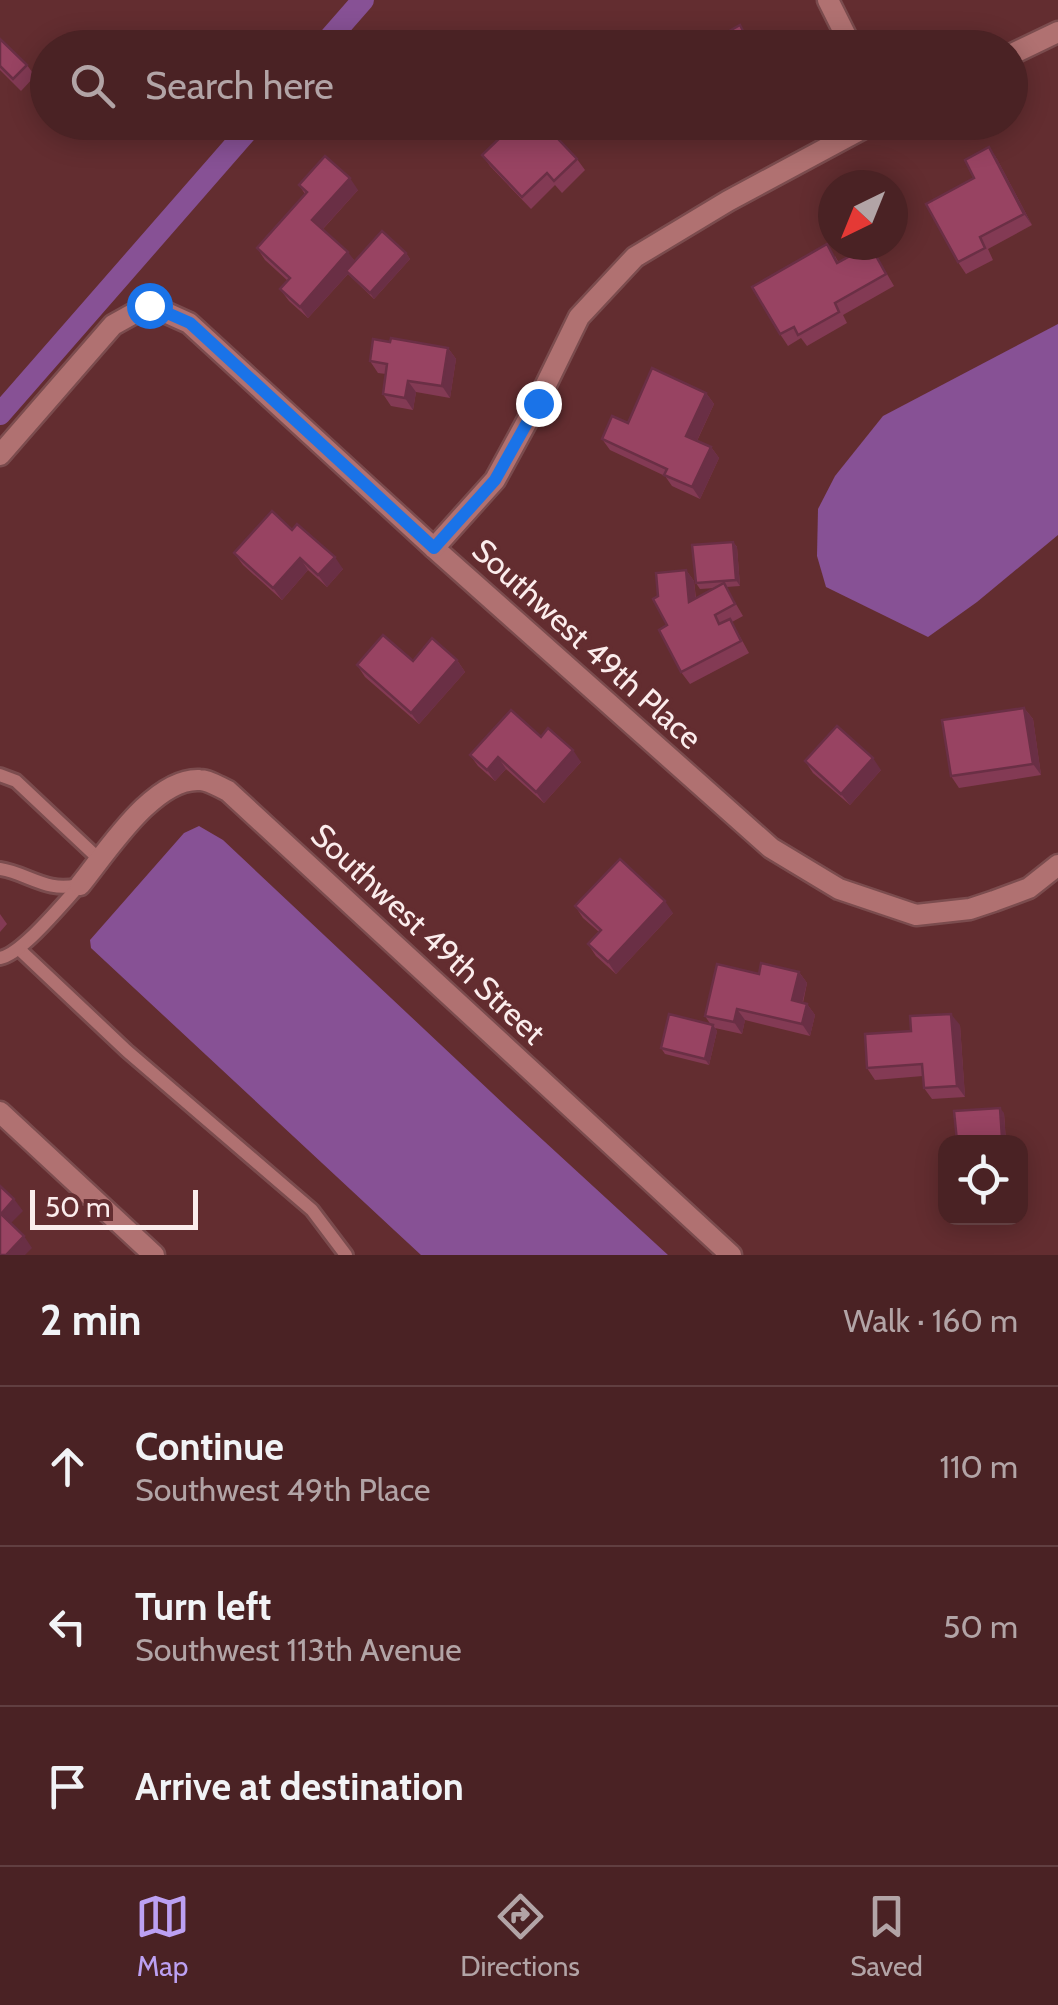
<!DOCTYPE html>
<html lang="en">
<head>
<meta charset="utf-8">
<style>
	body { margin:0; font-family:Cabin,sans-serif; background:#512a2c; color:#f1f3f6 }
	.controls { position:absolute; right:30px; bottom:30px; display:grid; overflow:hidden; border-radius:20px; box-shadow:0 5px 25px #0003 }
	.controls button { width:90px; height:90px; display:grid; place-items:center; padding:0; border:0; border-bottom:2px solid #613f41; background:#4a2224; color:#f1f3f6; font:50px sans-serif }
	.compass { position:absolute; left:818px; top:170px; width:90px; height:90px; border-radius:50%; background:#4a2224; box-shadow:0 5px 25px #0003; rotate:223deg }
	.scale { position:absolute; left:30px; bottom:25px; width:168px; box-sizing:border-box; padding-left:10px; border:5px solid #fbecec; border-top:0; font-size:28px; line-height:35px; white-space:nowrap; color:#fbecec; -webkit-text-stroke:8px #632d30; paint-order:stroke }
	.stop { position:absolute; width:30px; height:30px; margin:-22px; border:8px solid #1a73e8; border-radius:50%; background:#fff }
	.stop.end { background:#1a73e8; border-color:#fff; box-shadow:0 2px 10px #0008 }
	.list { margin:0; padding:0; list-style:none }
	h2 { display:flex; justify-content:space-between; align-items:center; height:130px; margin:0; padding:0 40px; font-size:42px }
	h2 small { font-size:32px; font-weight:400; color:#b2a4a6 }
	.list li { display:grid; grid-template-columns:65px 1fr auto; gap:30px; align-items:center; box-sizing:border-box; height:160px; padding:0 40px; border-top:2px solid #613f41 }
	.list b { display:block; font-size:38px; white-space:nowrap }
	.list p { margin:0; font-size:32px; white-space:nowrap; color:#b2a4a6 }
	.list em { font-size:32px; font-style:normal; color:#b2a4a6 }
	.icon { flex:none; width:55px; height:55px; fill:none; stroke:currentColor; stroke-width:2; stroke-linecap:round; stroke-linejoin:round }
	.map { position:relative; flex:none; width:1058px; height:1255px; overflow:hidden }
	.search { position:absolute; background:#4a2224; box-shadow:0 5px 25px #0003; left:30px; right:30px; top:30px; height:110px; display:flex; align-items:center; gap:25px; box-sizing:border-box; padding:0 35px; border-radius:55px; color:#b2a4a6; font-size:38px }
	.sheet { height:610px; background:#4a2224 }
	nav { display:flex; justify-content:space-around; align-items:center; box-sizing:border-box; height:140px; border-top:2px solid #613f41; background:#4a2224; font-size:28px; color:#b2a4a6 }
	nav a { display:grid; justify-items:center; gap:5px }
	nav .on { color:#bca0f2 }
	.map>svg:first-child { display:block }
	.water { fill:#875195 }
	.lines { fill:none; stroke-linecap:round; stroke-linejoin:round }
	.canal { stroke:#875195; stroke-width:22 }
	.lane-casing { stroke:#7b4c4e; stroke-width:18 }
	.street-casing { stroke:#7b4c4e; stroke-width:25 }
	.lane { stroke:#b07171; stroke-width:12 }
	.street { stroke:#b07171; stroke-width:20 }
	.wall { fill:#833a54 }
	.shaded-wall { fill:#6a2f45 }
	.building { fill:#984362; stroke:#6a2f45; stroke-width:2.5 }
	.route { stroke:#1a73e8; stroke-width:12 }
	.labels { text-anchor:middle; stroke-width:8; stroke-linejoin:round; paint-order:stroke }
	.street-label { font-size:32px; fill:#fbecec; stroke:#632d30 }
</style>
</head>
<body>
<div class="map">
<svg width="1058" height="1255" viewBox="0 0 1058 1255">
	<rect width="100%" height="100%" fill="#632d30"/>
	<g class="water">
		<path d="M1058,324V535L977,602L928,637L826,587L817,556L818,509L835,476L883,416Z"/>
		<path d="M199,826L223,840L508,1108L668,1255H421L394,1230L91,948L90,940L184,833Z"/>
	</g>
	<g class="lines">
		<g class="canal">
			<path d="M321,48L363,0"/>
			<path d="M0,414L255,122"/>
		</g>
		<g class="lane-casing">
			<g id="lane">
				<path d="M0,775L16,781L100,860"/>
				<path d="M0,869C27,873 48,893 77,885"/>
				<path d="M19,949L127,1051L312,1210L346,1255"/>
				<path d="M0,958C22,954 63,903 80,885"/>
			</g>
		</g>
		<g class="street-casing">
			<g id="street">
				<path d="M828,0L852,48"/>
				<path d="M1010,55L1058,32"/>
				<path d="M0,455L113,325L149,305L189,323L434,548L771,848L839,889L916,915L970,909L994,901L1029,888L1058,865"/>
				<path d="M434,548L495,480L537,403L579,317L635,257L728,201L875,122"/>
				<path d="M80,885C107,852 154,777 200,780C209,780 219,787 228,791L731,1255"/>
				<path d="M0,1112L154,1255"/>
			</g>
		</g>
		<use href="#lane" class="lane"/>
		<use href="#street" class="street"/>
	</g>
	<g class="wall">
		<path d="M0,39L27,65L35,76L21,91L0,70Z"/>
		<path d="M653,122H670L658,129Z"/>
		<path d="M686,122H702L690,129Z"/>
		<path d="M496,127L577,159L585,170L562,193L555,185L531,209L490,166L482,155L502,136Z"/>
		<path d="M989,147L997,159L1032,225L988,249L993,260L966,274L958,262L974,178Z"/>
		<path d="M299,185L358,190L323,229L355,261L406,253L410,259L374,299L348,274L308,318L289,301L280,289L288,281L265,260L257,248L305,194Z"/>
		<path d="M870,245L894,286L843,315L847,323L807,346L801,338L788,346L780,334L835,256L839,263Z"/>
		<path d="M390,342L448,348L456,359L450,398L416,392L413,410L391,406L383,394L386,374L378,373L370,361Z"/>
		<path d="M706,393L714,404L697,441L711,447L719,458L700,499L672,486L665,476L610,450L602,439L628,423Z"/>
		<path d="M292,530L343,569L327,587L308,570L282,600L243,565L234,553Z"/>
		<path d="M733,542L737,547L740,586L726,587L743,616L732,622L749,653L690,684L681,672L658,596L686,570L694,581L696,598L715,588L700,589L696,583Z"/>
		<path d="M457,660L465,672L419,724L365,677L357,665L413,661Z"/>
		<path d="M1024,708L1033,719L1041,775L959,788L951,776Z"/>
		<path d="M541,737L581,762L544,803L506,769L495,781L478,766L470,755Z"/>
		<path d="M805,761L881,770L850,805L813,773Z"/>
		<path d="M575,906L673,913L616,974L596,956L588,944L599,932L583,918Z"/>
		<path d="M0,914L7,924L0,932Z"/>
		<path d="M799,972L807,983L803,1003L807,1004L815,1015L810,1036L745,1020L742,1034L715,1028L717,1031L709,1065L665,1054L661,1048L711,1025L705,1016L759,974Z"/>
		<path d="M960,1025L965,1097L932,1099L924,1088L923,1076L875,1080L867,1068L911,1031Z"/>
		<path d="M1004,1113L1006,1142H958L957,1141Z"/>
	</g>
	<g class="shaded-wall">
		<path d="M989,147L997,159L1032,225L1024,214Z"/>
		<path d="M350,178L358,190L320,232L312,220Z"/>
		<path d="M348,252L357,264L308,318L300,307Z"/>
		<path d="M406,253L410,259L374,299L370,293Z"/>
		<path d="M448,348L456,359L450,398L442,386Z"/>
		<path d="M408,381L416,392L413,410L405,398Z"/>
		<path d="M706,393L714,404L694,447L686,436Z"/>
		<path d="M711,447L719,458L700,499L692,487Z"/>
		<path d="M733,542L737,547L740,586L736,580Z"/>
		<path d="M335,557L343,569L327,587L318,575Z"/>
		<path d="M300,558L308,570L282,600L273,588Z"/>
		<path d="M686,570L694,581L697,613L689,602Z"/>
		<path d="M457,660L465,672L419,724L411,713Z"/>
		<path d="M1024,708L1033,719L1041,775L1033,764Z"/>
		<path d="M573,750L581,762L544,803L536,792Z"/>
		<path d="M498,757L506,769L495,781L487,770Z"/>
		<path d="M873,758L881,770L850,805L841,794Z"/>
		<path d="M665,901L673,913L616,974L608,962Z"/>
		<path d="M799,972L807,983L800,1012L792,1000Z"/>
		<path d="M807,1004L815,1015L810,1036L802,1024Z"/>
		<path d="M737,1009L745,1020L742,1034L734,1022Z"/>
		<path d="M951,1014L960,1025L965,1097L957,1086Z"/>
		<path d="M713,1025L717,1031L709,1065L705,1059Z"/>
		<path d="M1000,1108L1004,1113L1006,1142L1002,1138Z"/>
		<path d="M14,1199L23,1211L9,1225L1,1214Z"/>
		<path d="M24,1236L32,1248L25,1255H6Z"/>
	</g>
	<g class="building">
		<path d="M740,25L752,48H700Z"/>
		<path d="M0,39L27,65L13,79L0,66Z"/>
		<path d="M500,122H542L577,159L554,181L547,173L522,197L482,155L503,135L496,127Z"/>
		<path d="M989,147L1024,214L980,237L985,248L958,262L926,204L974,178L965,160Z"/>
		<path d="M325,156L350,178L312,220L348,252L300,307L280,289L290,278L257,248L307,192L299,185Z"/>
		<path d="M382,231L406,253L370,293L346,271Z"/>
		<path d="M827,244L837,263L870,245L886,274L835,303L839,312L798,335L794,327L780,334L752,287Z"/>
		<path d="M391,338L448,348L442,386L408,381L405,398L383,394L387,364L370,361L373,339L390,342Z"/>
		<path d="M652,368L706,393L686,436L711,447L692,487L664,475L667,469L602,439L612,416L628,423Z"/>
		<path d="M272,511L292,530L297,524L335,557L318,575L300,558L273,588L234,553Z"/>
		<path d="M733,542L736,580L696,583L692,545Z"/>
		<path d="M686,570L689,602L724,583L735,604L715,615L719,624L730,619L741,641L681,672L659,630L667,625L653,599L658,596L656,573Z"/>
		<path d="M383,635L413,661L432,638L457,660L411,713L357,665Z"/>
		<path d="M1024,708L1033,764L951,776L942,720Z"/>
		<path d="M511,710L541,737L548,728L573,750L536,792L498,757L487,770L470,755Z"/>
		<path d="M837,726L873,758L841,794L805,761Z"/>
		<path d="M620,859L665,901L608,962L588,944L601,930L575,906Z"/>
		<path d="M761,963L799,972L792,1000L807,1004L802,1024L737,1009L734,1022L705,1016L717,964L759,974Z"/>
		<path d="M669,1014L713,1025L705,1059L661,1048Z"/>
		<path d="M951,1014L957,1086L924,1088L922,1064L867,1068L865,1034L911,1031L910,1016Z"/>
		<path d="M1000,1108L1002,1138L957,1141L954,1111Z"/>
		<path d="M0,1186L14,1199L1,1214L24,1236L6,1255H0Z"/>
	</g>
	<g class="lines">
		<path class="route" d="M149,305L190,323L434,548L495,480L538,403"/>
	</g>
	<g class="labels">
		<g class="street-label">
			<text transform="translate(587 644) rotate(42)" y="11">Southwest 49th Place</text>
			<text transform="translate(428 934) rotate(43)" y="11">Southwest 49th Street</text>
		</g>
	</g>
</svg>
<div class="controls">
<button><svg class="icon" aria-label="locate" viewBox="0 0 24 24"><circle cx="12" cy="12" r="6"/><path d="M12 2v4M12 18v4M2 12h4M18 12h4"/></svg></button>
</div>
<svg class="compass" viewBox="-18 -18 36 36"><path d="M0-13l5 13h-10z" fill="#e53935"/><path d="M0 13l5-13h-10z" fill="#b2a4a6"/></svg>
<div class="scale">50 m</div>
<div class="stop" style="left:149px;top:305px"></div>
<div class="stop end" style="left:538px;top:403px"></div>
<div class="search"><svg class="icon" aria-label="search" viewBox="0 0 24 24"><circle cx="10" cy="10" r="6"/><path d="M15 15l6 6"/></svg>Search here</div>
</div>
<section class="sheet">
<h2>2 min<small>Walk · 160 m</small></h2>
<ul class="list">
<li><svg class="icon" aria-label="ahead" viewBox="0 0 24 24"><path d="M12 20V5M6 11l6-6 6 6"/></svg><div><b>Continue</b><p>Southwest 49th Place</p></div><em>110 m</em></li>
<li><svg class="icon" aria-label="left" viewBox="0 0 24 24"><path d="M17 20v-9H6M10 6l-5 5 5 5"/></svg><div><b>Turn left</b><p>Southwest 113th Avenue</p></div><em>50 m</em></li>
<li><svg class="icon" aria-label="arrive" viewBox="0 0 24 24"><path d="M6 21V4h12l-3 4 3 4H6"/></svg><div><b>Arrive at destination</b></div></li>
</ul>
</section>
<nav>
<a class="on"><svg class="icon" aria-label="map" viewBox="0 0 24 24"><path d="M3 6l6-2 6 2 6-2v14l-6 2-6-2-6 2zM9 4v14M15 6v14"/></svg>Map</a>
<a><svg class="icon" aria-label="directions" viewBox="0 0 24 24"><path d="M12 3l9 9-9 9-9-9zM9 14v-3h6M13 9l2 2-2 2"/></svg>Directions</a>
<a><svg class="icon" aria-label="saved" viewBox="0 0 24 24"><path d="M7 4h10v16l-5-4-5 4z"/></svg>Saved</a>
</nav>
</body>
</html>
